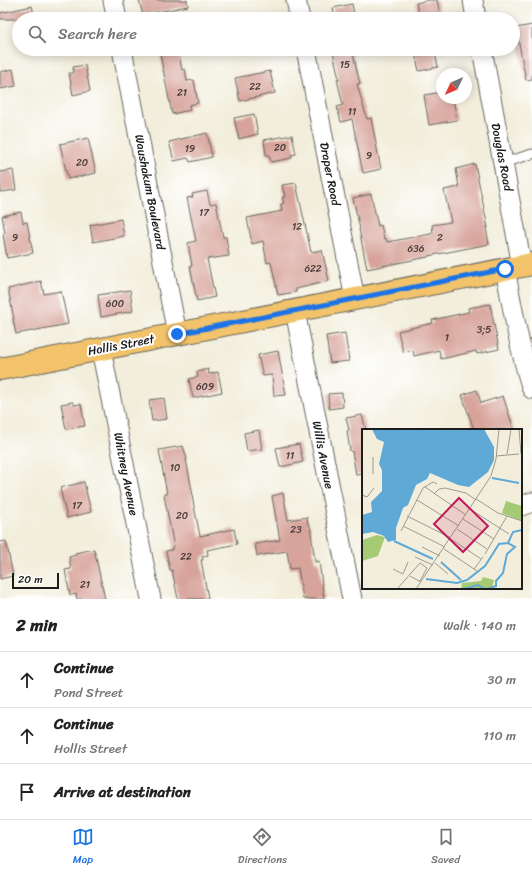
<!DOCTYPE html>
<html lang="en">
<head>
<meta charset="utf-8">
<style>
	body { margin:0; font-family:Sriracha,sans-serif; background:#f2f2f2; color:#222 }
	.compass { position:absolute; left:436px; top:68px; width:36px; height:36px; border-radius:50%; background:#fff; box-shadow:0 2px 10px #0003; rotate:226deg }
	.scale { position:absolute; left:12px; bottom:10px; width:47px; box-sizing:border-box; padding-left:4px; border:2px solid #1c1c1c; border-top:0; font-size:11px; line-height:14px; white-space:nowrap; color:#1c1c1c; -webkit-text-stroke:3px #fff; paint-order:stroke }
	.stop { position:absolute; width:12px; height:12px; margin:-9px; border:3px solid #1a73e8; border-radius:50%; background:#fff }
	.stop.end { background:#1a73e8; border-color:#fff; box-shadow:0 1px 4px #0008 }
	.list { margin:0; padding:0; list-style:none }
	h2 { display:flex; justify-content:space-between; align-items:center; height:52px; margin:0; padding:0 16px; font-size:17px }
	h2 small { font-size:13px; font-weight:400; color:#767676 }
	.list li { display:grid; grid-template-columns:26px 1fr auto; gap:12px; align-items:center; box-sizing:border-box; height:56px; padding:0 16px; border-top:1px solid #e0e0e0 }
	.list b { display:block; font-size:15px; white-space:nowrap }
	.list p { margin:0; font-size:13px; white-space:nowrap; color:#767676 }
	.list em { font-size:13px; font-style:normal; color:#767676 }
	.icon { flex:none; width:22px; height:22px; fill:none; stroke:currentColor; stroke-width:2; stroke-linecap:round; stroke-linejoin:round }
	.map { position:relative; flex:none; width:532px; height:599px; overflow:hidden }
	.search { position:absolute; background:#fff; box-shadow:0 2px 10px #0003; left:12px; right:12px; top:12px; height:44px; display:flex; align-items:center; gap:10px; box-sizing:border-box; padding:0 14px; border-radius:22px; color:#767676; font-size:15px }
	.sheet { height:220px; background:#fff }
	nav { display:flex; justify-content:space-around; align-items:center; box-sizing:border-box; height:56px; border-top:1px solid #e0e0e0; background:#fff; font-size:11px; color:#767676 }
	nav a { display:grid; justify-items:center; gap:2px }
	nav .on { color:#1a73e8 }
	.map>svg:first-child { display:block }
	.building { fill:#d7a39a }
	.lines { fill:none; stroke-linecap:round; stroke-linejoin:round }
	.service-casing { stroke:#67665f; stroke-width:11 }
	.minor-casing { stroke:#67665f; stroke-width:21 }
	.primary-casing { stroke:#67665f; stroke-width:24 }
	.service { stroke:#fff; stroke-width:9 }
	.minor { stroke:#fff; stroke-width:19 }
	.primary { stroke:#f2c36a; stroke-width:22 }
	.route { stroke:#1a73e8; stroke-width:5 }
	.labels { text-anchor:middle; stroke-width:4; stroke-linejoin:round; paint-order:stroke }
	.number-label { font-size:10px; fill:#4b3e3c }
	.street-label { font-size:12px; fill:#1c1c1c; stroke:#fff }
	.inset-river { fill:none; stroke:#5fa9d7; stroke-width:2 }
	.inset-road { fill:none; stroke:#9c9a8f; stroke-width:1 }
	.view { fill:#c2185b; fill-opacity:0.15; stroke:#c2185b; stroke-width:2 }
	.inset-edge { fill:none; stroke:#1c1c1c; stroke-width:2 }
</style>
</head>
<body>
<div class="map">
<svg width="532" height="599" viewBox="0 0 532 599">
	<rect width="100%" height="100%" fill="#fff"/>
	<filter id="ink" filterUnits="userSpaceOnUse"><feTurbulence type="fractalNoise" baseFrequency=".025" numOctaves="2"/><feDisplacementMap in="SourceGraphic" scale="8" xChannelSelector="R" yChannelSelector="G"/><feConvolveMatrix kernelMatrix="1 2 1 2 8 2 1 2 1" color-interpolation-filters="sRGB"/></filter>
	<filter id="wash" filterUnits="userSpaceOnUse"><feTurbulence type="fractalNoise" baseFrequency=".012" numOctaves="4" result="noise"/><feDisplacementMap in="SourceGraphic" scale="16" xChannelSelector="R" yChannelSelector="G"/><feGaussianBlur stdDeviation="0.9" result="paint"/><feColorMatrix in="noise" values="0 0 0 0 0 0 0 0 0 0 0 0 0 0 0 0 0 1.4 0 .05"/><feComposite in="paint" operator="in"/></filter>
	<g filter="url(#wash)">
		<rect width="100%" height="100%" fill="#f2eedb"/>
		<g id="blocks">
			<g class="building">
				<path d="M139,0H187L188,6L143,15Z"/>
				<path d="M430,0H437L441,19H420L416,3Z"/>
				<path d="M352,4L355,19H335L333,8Z"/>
				<path d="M32,6L35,19H0V13Z"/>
				<path d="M532,25V79L526,80L516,28Z"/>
				<path d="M159,49H178L182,70L185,69L187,81L194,80L198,103L189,105L190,110L172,114Z"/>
				<path d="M349,49H352L360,84H357L367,119L371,118L381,169L363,173L352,119L341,122L337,107L343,105L337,79H339L333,52Z"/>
				<path d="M414,49H434L438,67L419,71Z"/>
				<path d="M85,65L90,91L73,95L69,73H74L73,67Z"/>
				<path d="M13,69L16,86L0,89V72Z"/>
				<path d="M270,71L275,93L240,101L235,78Z"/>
				<path d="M442,92V98H453L457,120L429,125L424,95Z"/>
				<path d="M254,114L258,134L239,139L234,118Z"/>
				<path d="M207,133L212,157L190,162L188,158L174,161L169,142Z"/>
				<path d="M292,135L296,154L291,155L292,158L271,162L269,155H266L264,140Z"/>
				<path d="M88,138L96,173L68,179L60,144Z"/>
				<path d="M475,164L488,228H486L489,244L428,256V257L367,269L359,229H360L353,198L371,194L378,226L381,225L384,239L386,238L387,242L431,234L430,233H433L432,225L451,222L444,190L459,187L456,169Z"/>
				<path d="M13,170L16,190L0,192V172Z"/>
				<path d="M296,183L311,252L322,250L329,281L296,289V292L278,295L271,262L267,263L263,241L252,244L247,218L282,211L281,204L284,203L282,197H285L282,185Z"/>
				<path d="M207,191L210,204L216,203L223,237H226L229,256L207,259L215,297L197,301L190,266H192L188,243L196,241L187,198L193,197L192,194Z"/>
				<path d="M21,212L23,223L27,222L33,253L7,258L3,234L5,233L2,216Z"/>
				<path d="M121,219L124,236L93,242L90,225Z"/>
				<path d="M41,281L44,294L61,291L68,324L16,334L13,319H14L8,289Z"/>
				<path d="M130,290L133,311L101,317L98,295Z"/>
				<path d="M490,304L499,349L477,354L476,351L441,359L439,350L414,356L413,350L403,352L398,331L433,323L432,320L469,312L468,308Z"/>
				<path d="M345,333L349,361L330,363L326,336Z"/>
				<path d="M278,351L286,395L274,396L272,375L263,376L258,355Z"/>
				<path d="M208,369L209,374L218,372L222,392L193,398L189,379L198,377L197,372Z"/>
				<path d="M477,390L481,403L503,396L514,430H474L462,395Z"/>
				<path d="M342,393L343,407L329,409L328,394Z"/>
				<path d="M164,398L167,419L152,421L149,400Z"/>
				<path d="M73,402L74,405L81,404L85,426L66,429L61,404Z"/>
				<path d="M362,415L366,430H363V474L356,475L352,451H350L347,431L349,430L346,418Z"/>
				<path d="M259,430L262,449L247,451L244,433Z"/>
				<path d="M299,444L303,462L280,467L276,448Z"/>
				<path d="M183,446L187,459H186L193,496H192L200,536L234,529L237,544L207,550L208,555L202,557L203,560H201L208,598L201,599H178L172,570H170L166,551L172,550V547H174L164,495L167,494L159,450Z"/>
				<path d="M84,482L91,512L67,518L60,488Z"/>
				<path d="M283,493L288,520L307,517L308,525H310L315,562L319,561L324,599H303L298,568L290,569L287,551L257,556L255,544L280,540L272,496Z"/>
				<path d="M6,541L13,576L0,579V542Z"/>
				<path d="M94,549L105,599H77L76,594L70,595L65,570L71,569L69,557L76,555L75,553Z"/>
			</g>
		</g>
	</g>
	<g filter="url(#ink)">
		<use href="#blocks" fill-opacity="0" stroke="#67665f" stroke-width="1"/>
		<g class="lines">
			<g class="service-casing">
				<path id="service" d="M503,163L532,154"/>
			</g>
			<g class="minor-casing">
				<g id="minor">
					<path d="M113,0L117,19"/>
					<path d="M296,0L300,19"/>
					<path d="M473,0L476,19"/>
					<path d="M122,49L177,334"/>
					<path d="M306,49L355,299"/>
					<path d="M482,49L522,266"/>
					<path d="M505,269C513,309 519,349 532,389"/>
					<path d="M295,311L352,599"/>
					<path d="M101,349L151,599"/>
					<path d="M521,506L532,502"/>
				</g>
			</g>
			<g class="primary-casing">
				<path id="primary" d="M0,369L532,264"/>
			</g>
			<use href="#service" class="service"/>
			<use href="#minor" class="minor"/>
			<use href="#primary" class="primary"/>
		</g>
	</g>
	<g class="lines" filter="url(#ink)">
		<path class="route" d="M177,334L505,269"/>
	</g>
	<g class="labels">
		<g class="number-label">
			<text x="345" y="68">15</text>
			<text x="255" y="90">22</text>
			<text x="182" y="96">21</text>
			<text x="352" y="115">11</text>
			<text x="280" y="151">20</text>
			<text x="190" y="152">19</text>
			<text x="369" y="159">9</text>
			<text x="82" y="166">20</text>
			<text x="204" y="216">17</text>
			<text x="297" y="230">12</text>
			<text x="15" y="241">9</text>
			<text x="440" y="241">2</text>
			<text x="416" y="252">636</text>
			<text x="313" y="272">622</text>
			<text x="115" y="307">600</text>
			<text x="484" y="333">3;5</text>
			<text x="447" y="341">1</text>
			<text x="205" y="390">609</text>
			<text x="290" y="459">11</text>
			<text x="175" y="471">10</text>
			<text x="77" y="509">17</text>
			<text x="182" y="519">20</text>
			<text x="296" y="533">23</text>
			<text x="186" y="560">22</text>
			<text x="85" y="588">21</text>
		</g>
		<g class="street-label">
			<text transform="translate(502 157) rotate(79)" y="4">Douglas Road</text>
			<text transform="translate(330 174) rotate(79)" y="4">Draper Road</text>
			<text transform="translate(150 192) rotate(79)" y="4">Waushakum Boulevard</text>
			<text transform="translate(121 345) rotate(-11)" y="4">Hollis Street</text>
			<text transform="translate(323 455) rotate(79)" y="4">Willis Avenue</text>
			<text transform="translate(126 474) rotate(79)" y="4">Whitney Avenue</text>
		</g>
	</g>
	<g transform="translate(362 429)">
		<rect width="160" height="160" fill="#f2eedb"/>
		<path d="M144,72L160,77V92L140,84ZM15,106L23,108L16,127L0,132V111ZM121,148L132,151L130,160H99L100,154L119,152Z" fill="#a4ca74"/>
		<path d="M10,0H122L132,18V31L126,43L107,58L96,56L68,44L65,50L54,56L46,76L41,79L34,99V111L26,113L22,107L11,103L0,105V86L10,83L9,73L20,62V41L17,35L22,13L15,10Z" fill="#5fa9d7"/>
		<path class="inset-river" d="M130,49L157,54M32,112L71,130M79,133L99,151M64,150L95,154L105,151L123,137L137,115L146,114M102,160L116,156L123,160M125,160L134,157V152L141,144L145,125L153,118L146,114L151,103L160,101"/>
		<path class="inset-road" d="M157,0L159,25M145,25L149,0M134,27L157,25M11,28V45M160,51V66M63,58L104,86M72,65L77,60L83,59L104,64L114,71M0,66L5,68L12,59M114,70L136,84L160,92M55,71L97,97M108,80L147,105M45,87L89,109M101,90L132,110M41,97L83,118M95,100L125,120M39,102L61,59L71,53L75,55M89,110L119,130M60,118L78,127M82,120L115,142M123,125L145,87M53,128L71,136M73,134L86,145M31,140L41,145L46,133M112,140L121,128M48,147L59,153M35,160L58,134L65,139L58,152M54,160L129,47L134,30L137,0"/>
		<path class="view" d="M97,69L126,97L101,123L72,95Z"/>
		<rect width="160" height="160" class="inset-edge"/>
	</g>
</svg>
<svg class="compass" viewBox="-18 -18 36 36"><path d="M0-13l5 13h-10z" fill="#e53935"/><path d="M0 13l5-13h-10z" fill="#767676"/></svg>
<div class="scale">20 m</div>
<div class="stop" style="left:505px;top:269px"></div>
<div class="stop end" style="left:177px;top:334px"></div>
<div class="search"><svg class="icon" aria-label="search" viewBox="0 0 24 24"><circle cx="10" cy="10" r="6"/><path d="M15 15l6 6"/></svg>Search here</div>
</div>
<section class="sheet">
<h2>2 min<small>Walk · 140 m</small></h2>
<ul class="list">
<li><svg class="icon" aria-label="ahead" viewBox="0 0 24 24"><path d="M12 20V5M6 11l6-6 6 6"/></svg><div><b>Continue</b><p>Pond Street</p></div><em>30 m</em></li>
<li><svg class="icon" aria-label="ahead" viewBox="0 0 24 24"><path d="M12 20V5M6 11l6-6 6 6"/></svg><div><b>Continue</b><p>Hollis Street</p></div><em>110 m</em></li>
<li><svg class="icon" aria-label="arrive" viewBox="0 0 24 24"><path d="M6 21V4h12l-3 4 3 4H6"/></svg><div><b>Arrive at destination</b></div></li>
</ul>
</section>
<nav>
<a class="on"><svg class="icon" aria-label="map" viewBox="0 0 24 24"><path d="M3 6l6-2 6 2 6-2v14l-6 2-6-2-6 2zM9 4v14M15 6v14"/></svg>Map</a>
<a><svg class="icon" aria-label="directions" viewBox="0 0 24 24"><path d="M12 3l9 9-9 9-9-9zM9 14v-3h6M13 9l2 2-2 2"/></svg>Directions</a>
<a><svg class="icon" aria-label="saved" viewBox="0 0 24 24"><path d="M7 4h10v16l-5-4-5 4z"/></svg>Saved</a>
</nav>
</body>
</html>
